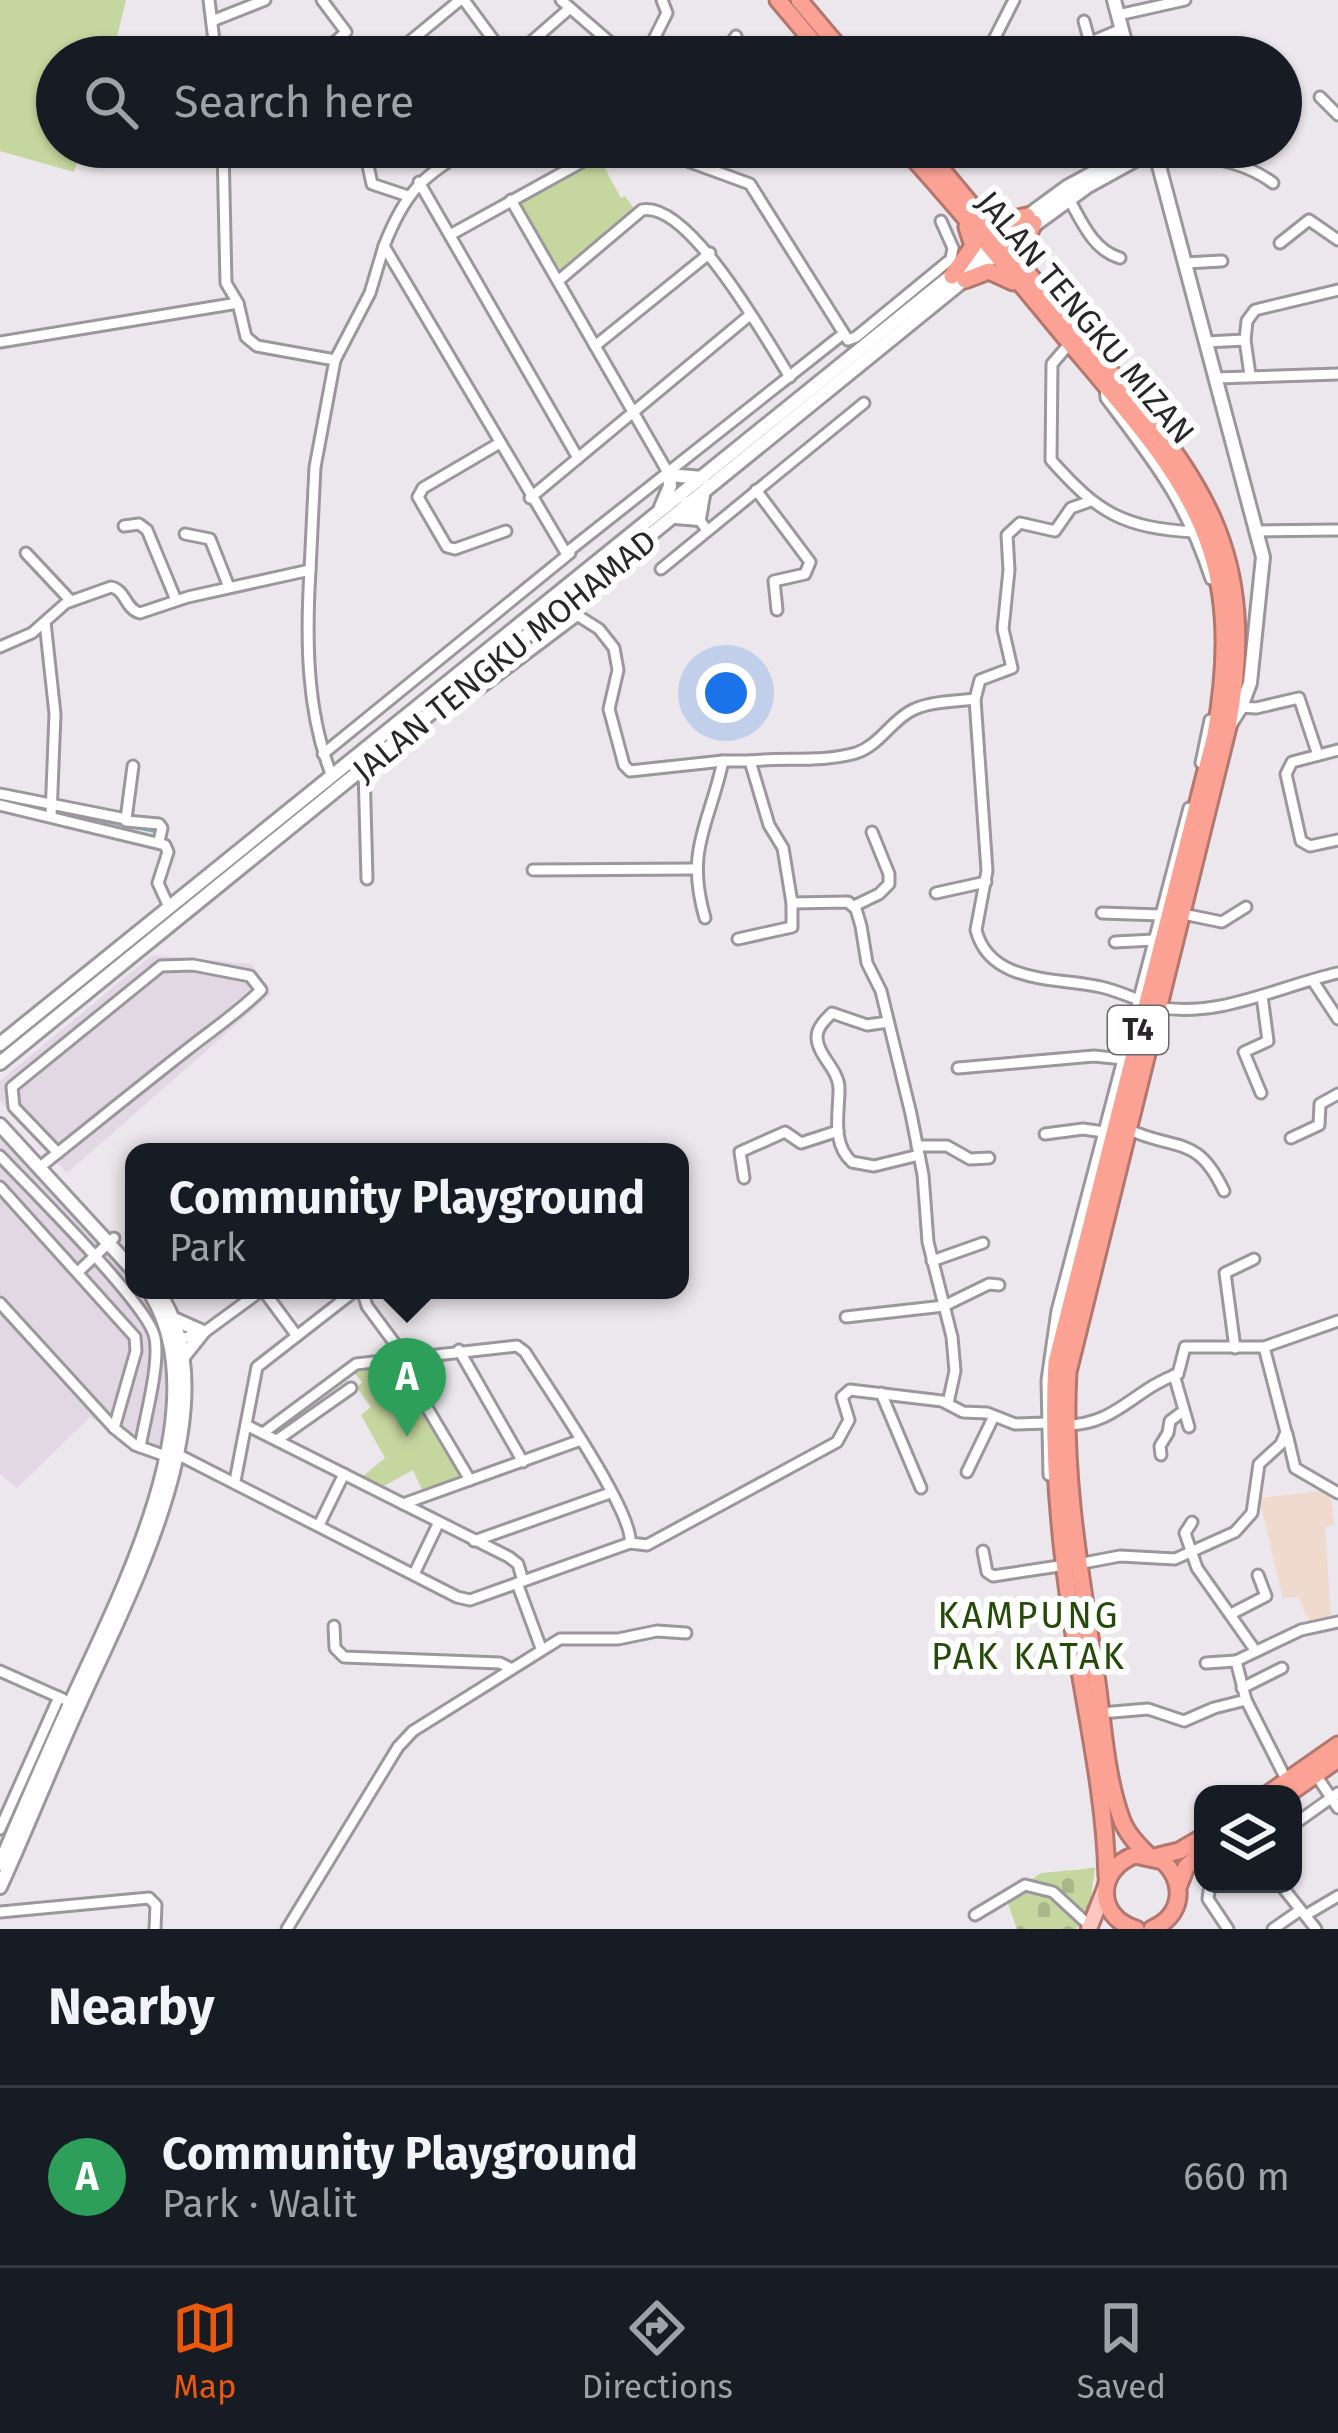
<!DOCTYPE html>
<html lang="en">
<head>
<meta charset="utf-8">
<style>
	body { margin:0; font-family:"Fira Sans",sans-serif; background:#242831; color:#f1f3f6 }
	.controls { position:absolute; right:36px; bottom:36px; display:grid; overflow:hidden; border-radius:24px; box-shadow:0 3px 9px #0004 }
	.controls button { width:108px; height:108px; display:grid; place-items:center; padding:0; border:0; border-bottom:3px solid #363941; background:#171b24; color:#f1f3f6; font:60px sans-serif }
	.you { position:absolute; left:726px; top:693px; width:42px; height:42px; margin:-30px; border:9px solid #fff; border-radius:50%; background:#1a73e8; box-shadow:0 0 0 18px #1a73e833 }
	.badge { display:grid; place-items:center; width:78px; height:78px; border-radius:50%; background:#ea580c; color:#fff; font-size:39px; font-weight:700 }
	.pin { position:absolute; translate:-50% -99px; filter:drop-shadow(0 3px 6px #0008) }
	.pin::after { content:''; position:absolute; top:63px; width:42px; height:36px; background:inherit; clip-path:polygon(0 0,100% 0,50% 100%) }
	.popup { position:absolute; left:125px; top:1143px; width:564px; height:156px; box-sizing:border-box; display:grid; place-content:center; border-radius:24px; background:#171b24; filter:drop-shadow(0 3px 9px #0005); font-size:39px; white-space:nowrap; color:#9ea1a6 }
	.popup b { font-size:45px; color:#f1f3f6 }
	.popup::after { content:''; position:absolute; left:50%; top:100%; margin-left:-24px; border:24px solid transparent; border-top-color:#171b24 }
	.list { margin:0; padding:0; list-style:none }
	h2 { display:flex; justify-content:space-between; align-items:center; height:156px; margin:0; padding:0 48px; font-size:51px }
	h2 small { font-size:39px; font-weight:400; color:#9ea1a6 }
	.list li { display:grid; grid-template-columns:78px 1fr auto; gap:36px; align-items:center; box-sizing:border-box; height:180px; padding:0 48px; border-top:3px solid #363941 }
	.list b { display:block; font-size:45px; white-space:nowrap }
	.list p { margin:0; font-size:39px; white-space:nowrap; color:#9ea1a6 }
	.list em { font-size:39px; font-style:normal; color:#9ea1a6 }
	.icon { flex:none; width:66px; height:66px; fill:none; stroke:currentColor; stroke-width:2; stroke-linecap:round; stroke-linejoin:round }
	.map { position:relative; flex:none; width:1338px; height:1929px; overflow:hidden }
	.search { position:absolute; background:#171b24; box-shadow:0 3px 9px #0004; left:36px; right:36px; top:36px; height:132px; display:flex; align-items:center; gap:30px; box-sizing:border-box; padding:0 42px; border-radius:66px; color:#9ea1a6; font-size:45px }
	.sheet { height:336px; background:#171b24 }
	nav { display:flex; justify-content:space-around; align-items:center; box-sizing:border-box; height:168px; border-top:3px solid #363941; background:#171b24; font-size:33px; color:#9ea1a6 }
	nav a { display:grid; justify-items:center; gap:6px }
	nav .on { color:#ea580c }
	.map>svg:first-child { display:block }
	.built { fill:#e2d8e4 }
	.education { fill:#f0d9cd }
	.green { fill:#c6d69f }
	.cemetery { fill:url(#cemetery-stones) }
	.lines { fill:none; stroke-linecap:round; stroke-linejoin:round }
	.stream { stroke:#6eb9c2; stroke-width:3 }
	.street-casing { stroke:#9b979d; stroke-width:15 }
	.secondary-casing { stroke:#9b979d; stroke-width:18 }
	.primary-casing { stroke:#b2776f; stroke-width:20 }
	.highway-casing { stroke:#b2776f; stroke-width:21 }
	.street { stroke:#fff; stroke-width:9 }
	.secondary { stroke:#fff; stroke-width:12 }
	.primary { stroke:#fdc7bf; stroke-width:14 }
	.highway { stroke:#fba295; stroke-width:15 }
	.labels { text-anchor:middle; stroke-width:12; stroke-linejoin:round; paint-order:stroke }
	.shield { fill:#fff; stroke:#696869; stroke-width:3 }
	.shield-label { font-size:30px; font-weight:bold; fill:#292729 }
	.street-label { font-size:33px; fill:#292729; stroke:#fff }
	.neighbourhood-label { font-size:36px; letter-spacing:3px; fill:#264a08; stroke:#fff }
</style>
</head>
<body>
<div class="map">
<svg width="1338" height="1929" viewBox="0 0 1338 1929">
	<defs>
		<pattern id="cemetery-stones" width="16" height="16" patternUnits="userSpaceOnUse" patternTransform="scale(3)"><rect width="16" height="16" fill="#c6d69f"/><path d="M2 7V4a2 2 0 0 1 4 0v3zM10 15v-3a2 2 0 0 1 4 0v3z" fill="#aab889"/></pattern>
	</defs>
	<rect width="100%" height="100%" fill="#ebe7ec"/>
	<g class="built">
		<path d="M152,955L252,964L271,994L67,1173L0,1101V1081Z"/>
		<path d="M0,1133L97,1228L134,1283V1290H139L172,1341L159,1461L90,1417L17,1488L0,1474Z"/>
	</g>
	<path class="education" d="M1322,1491L1331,1498L1334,1524L1325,1528L1331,1616L1309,1621L1298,1597L1283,1598L1259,1498Z"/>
	<g class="green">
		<path d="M0,0H126L112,57H57V147H82L74,172L0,151Z"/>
		<path d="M598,156L621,198L625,196L636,211L561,271L516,199Z"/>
		<path d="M397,1362L465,1478L423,1492L413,1470L382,1487L362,1477L385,1458L361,1415L371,1407L357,1388L362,1382L353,1371Z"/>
	</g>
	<path class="cemetery" d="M1095,1868L1088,1918L1076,1929H1017L1006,1898L1041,1873Z"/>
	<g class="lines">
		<path class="stream" d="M0,800L157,832"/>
		<g class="street-casing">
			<g id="street">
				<path d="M209,0L216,57"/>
				<path d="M464,0L506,57"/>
				<path d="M561,0L627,57"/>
				<path d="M1118,15L1185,0"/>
				<path d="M212,21L265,0"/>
				<path d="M1084,21L1094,57"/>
				<path d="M1091,42L1122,29"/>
				<path d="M318,57L346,32L322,0"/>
				<path d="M391,57L460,0"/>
				<path d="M470,57L495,44"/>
				<path d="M514,57L570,8"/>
				<path d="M645,57L667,13L662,0"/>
				<path d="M721,57L736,36"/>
				<path d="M985,57L1014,0"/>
				<path d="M1320,97L1338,115"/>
				<path d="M223,147L226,283L238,303L246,337L257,346L335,360L315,467L310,570"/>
				<path d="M364,147L372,184L408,196"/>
				<path d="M472,147C423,175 405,192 384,246L566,553L843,334"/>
				<path d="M649,147L750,184L848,340L856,337L951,259L953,248L941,221"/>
				<path d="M1156,154C1196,155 1240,158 1273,183"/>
				<path d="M370,163L390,147"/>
				<path d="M419,182L578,458"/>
				<path d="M1069,199C1082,222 1093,250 1120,258"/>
				<path d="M511,200L670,476"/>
				<path d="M450,235L609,147"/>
				<path d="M1280,243L1309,220L1338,240"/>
				<path d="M1185,263L1222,261"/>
				<path d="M558,281L642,210C689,200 767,341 790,377"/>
				<path d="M1245,340L1250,375"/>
				<path d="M0,342L238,303"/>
				<path d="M1206,342L1245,340L1247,321L1255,310L1338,290"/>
				<path d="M1070,343L1052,364L1051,460C1098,513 1123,528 1195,532"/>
				<path d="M595,346L710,253"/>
				<path d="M335,360L370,293L384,246"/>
				<path d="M1216,378L1338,374"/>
				<path d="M1105,386L1106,398C1155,463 1185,500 1211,579"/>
				<path d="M498,444L423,488L418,497L447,547L455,549L506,531"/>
				<path d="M756,490L810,562L805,574L774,581L777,610"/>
				<path d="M530,498L750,315"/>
				<path d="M685,501L707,530"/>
				<path d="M1088,502L1071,508L1055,531L1020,523L1007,535L1009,570L1003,629L1012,668L980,680L975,699L987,871L976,930C990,985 1058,977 1101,987C1114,990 1126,995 1139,1000"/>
				<path d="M124,526L139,524L147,530L176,600"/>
				<path d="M1259,531L1338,530"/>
				<path d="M185,534L210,539L229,587"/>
				<path d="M26,553L71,601"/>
				<path d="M661,569L864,403"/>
				<path d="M564,607L599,629L614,648L618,670L609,709L624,765L630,771L723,761"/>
				<path d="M45,622L55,714L51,816"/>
				<path d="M0,647L32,633L66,603L111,587C126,590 125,609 140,613L188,597L310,570C306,638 306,712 332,776"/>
				<path d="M467,685L478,690L578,615"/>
				<path d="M1240,707L1256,708L1299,698L1318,755"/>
				<path d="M1338,750L1292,762L1286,774L1301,841L1310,846L1338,840"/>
				<path d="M323,754L570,553"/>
				<path d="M750,761C785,757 821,763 856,753C879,745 889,724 909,712C927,701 954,702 975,699"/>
				<path d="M1201,763L1210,720"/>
				<path d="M364,768L367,879"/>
				<path d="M0,794L126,819L133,766"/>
				<path d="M0,805L165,845L168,852L158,883L169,907"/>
				<path d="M126,821L159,824L162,828L159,841"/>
				<path d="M533,870L694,869"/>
				<path d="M936,893L986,882"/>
				<path d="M854,906L879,894L889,884V874L872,832"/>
				<path d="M1102,913L1160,915"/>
				<path d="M1183,914L1222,922L1246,907"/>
				<path d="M705,918C685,849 709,826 723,761H750L769,825L783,848L792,903L848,902L856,909L861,926L867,963L881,991L911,1114L923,1175L928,1242L952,1337L955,1371L948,1403"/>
				<path d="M738,939L792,927V903"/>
				<path d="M1115,942L1154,940"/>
				<path d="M1313,981L1338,1019"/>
				<path d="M1157,1007C1218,1019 1279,986 1338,973"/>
				<path d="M888,1022L867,1025L832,1013C826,1019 817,1027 817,1037C817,1056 840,1070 839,1090C839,1114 831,1143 852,1162L874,1166L919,1155"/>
				<path d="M958,1068L1094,1056L1124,1059"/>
				<path d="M1261,1093L1244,1052L1268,1041L1262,996"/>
				<path d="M1127,1129C1178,1152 1197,1134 1224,1191"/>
				<path d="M1045,1134L1083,1129L1104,1132"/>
				<path d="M1291,1138L1319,1125L1320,1104L1338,1094"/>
				<path d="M917,1146H947L970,1159L989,1158"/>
				<path d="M0,1156C28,1186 150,1306 155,1338C160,1365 145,1418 140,1447"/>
				<path d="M40,1167C89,1128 138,1088 188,1049C212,1030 239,1012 261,990L250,976L193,965L161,966L12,1087L14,1107L58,1153"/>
				<path d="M744,1178L740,1152L785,1132L801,1143L838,1131"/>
				<path d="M0,1187L135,1337L136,1351L114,1428"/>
				<path d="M932,1261L983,1243"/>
				<path d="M78,1272L114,1238"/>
				<path d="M263,1290L297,1336"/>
				<path d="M362,1290L367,1306L404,1356"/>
				<path d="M0,1303L114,1428L135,1445L171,1458"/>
				<path d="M846,1317L944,1306L989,1284L999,1285"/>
				<path d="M178,1340L206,1331L262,1290"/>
				<path d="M1235,1348L1225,1273L1254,1259"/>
				<path d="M459,1350L523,1462"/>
				<path d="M397,1357L470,1480"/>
				<path d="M1174,1375L1189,1427"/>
				<path d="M881,1393L921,1488"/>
				<path d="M246,1425L509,1557L518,1564L523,1581"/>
				<path d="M1066,1425C1116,1425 1134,1389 1178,1374L1185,1347H1264L1338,1321"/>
				<path d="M263,1433L356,1364L517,1346L525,1352C545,1384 635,1514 630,1543"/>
				<path d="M1287,1434L1295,1468L1338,1493"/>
				<path d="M277,1440L351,1388"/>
				<path d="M175,1453L457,1597L470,1600L630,1543L647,1545L837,1442L849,1420L842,1397L850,1390L942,1401L963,1412L987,1413L1015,1424L1047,1423"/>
				<path d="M1161,1455L1160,1446L1168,1433L1170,1421L1182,1412"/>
				<path d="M967,1472L994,1416"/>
				<path d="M1049,1475L1047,1380L1057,1311L1189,808"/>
				<path d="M235,1481L257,1367L356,1290"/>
				<path d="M403,1504L581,1440"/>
				<path d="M1192,1522L1185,1533L1197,1568L1255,1650"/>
				<path d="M319,1525L344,1474"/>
				<path d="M474,1541L610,1493"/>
				<path d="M983,1551L987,1572L993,1576L1059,1566"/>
				<path d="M1078,1564L1120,1556L1175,1559L1235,1532L1252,1513L1259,1464L1281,1444L1286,1432L1264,1347"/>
				<path d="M414,1574L439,1522"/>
				<path d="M517,1583L541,1648"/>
				<path d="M1231,1614L1266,1596L1258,1575"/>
				<path d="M334,1626L335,1648L344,1657L500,1663L510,1668"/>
				<path d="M1206,1663L1236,1661"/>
				<path d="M0,1671L63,1699"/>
				<path d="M1242,1688L1282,1668"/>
				<path d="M1101,1713L1148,1709L1184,1721L1214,1708L1246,1700"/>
				<path d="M1316,1775L1338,1808"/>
				<path d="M1287,1781L1246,1700L1236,1661L1301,1630L1338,1622"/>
				<path d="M1293,1825L1338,1793"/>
				<path d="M0,1829L59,1697"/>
				<path d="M1210,1884L1208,1899L1228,1929"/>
				<path d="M1280,1884L1316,1929"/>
				<path d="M0,1912L149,1898L156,1905L155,1929"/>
				<path d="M975,1915L1025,1885L1053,1892L1091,1927"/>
				<path d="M1306,1915L1338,1896"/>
				<path d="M287,1929L398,1747L413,1731L560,1639H618L657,1631L686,1633"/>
				<path d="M1273,1929L1299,1911"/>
			</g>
		</g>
		<g class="secondary-casing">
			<g id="secondary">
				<path d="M1114,0L1129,57"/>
				<path d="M1154,147L1263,557L1250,683L1241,707L1229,726"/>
				<path d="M661,507L670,486L669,475L702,478"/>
				<path d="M675,517L699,519L703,495"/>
				<path d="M0,1044L999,237L1067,187L1139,148"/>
				<path d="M0,1063L1006,246L1088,186L1155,149"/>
				<path d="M0,1125L134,1271"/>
				<path d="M176,1320L203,1332L183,1357"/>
				<path d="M0,1864C23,1810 46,1757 70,1704C119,1597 219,1410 152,1296"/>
				<path d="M0,1887C28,1826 52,1764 80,1703C128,1596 235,1400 157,1290"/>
			</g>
		</g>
		<g class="primary-casing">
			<path id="primary" d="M1089,1929L1104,1891"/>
		</g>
		<g class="highway-casing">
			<g id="highway">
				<path d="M778,0L826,57"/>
				<path d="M799,0L847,57"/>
				<path d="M903,147C959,208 1011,272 1064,336C1181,475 1250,540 1215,735L1056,1362C1051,1449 1059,1535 1072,1621C1084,1706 1105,1791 1107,1877"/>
				<path d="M923,147C976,210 1028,274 1081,337C1194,471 1262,540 1228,727L1068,1372C1062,1476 1081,1579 1097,1682C1103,1726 1106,1777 1121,1818C1126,1833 1137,1844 1148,1855"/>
				<path d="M983,211L1000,222L1027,216"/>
				<path d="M1027,265L1022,248L1034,223"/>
				<path d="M952,276L973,246L967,227"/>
				<path d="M965,280L989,271L1013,282"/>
				<path d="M1268,1794L1338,1745"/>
				<path d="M1288,1794L1338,1759"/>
				<path d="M1154,1857L1179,1851L1203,1837"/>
				<path d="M1179,1885L1186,1867L1203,1851"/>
				<path d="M1136,1929C1095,1917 1096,1869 1135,1855L1163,1861C1187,1884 1182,1916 1152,1929"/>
			</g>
		</g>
		<use href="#street" class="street"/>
		<use href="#secondary" class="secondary"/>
		<use href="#primary" class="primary"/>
		<use href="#highway" class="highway"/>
	</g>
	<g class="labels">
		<rect class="shield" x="1108" y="1006" width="60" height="48" rx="9"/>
		<g class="shield-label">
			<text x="1138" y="1040">T4</text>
		</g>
		<g class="street-label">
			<text transform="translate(1086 317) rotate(50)" y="12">JALAN TENGKU MIZAN</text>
			<text transform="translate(504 655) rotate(-39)" y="12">JALAN TENGKU MOHAMAD</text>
		</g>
		<g class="neighbourhood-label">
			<text x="1029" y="1628">KAMPUNG<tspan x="1029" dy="41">PAK KATAK</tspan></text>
		</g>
	</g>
</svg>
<div class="controls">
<button><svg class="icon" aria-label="layers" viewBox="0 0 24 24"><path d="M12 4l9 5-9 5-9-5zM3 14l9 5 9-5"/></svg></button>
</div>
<div class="you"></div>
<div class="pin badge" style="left:407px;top:1437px;background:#2e9e5b">A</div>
<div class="popup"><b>Community Playground</b>Park</div>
<div class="search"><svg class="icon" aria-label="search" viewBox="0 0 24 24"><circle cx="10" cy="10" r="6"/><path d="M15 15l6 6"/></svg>Search here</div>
</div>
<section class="sheet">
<h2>Nearby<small></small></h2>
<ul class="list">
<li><span class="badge" style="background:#2e9e5b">A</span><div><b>Community Playground</b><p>Park · Walit</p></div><em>660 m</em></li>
</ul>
</section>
<nav>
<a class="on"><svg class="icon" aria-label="map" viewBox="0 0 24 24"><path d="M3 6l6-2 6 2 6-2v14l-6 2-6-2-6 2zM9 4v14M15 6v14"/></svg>Map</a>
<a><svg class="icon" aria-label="directions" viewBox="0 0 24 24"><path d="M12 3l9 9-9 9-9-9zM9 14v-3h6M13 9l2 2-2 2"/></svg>Directions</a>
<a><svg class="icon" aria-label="saved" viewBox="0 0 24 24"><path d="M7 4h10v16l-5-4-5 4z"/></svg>Saved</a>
</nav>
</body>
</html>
